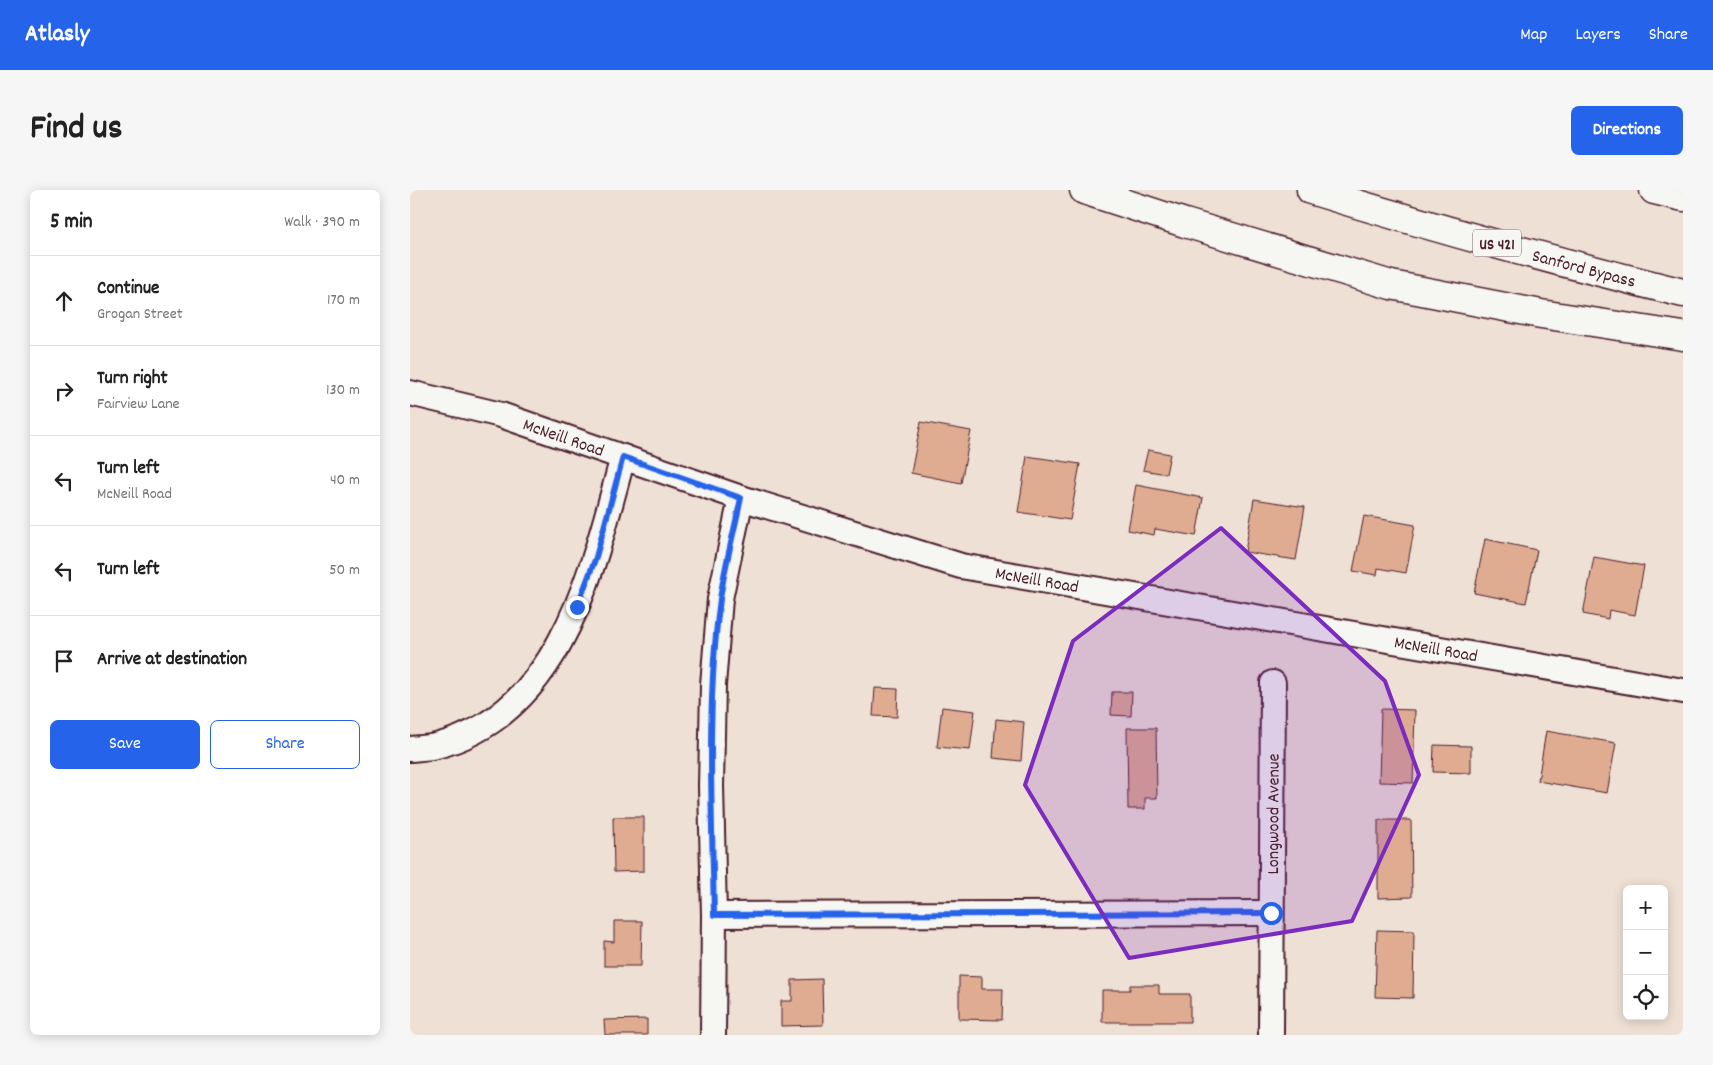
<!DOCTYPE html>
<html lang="en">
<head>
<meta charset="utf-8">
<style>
	body { margin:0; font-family:Dekko,sans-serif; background:#f6f6f6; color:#222 }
	.controls { position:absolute; right:15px; bottom:15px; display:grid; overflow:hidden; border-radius:8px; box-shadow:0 2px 12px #0003 }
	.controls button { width:45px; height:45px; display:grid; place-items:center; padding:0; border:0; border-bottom:1px solid #e0e0e0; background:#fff; color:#222; font:25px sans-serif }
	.stop { position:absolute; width:15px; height:15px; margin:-11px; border:4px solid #2563eb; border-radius:50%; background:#fff }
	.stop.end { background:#2563eb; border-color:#fff; box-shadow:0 1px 5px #0008 }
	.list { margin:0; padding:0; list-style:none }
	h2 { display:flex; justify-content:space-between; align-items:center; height:65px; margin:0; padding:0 20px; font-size:21px }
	h2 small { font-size:16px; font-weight:400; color:#767676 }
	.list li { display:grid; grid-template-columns:32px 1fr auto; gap:15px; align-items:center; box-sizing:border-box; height:90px; padding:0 20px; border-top:1px solid #e0e0e0 }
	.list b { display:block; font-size:19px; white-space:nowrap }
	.list p { margin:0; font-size:16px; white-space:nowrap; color:#767676 }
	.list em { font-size:16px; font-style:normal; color:#767676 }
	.actions { display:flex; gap:10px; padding:15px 20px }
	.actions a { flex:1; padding:11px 0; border:1px solid #2563eb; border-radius:8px; text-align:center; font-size:18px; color:#2563eb }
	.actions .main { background:#2563eb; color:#fff }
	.icon { flex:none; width:28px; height:28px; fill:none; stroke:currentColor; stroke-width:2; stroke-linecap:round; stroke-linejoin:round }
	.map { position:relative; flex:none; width:1273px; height:845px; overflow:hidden; border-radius:8px }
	header { display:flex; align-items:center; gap:30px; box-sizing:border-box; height:70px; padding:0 25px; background:#2563eb; color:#fff }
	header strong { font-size:24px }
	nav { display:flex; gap:28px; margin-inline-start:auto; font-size:18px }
	.intro { display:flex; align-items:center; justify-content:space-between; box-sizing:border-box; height:120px; padding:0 30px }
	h1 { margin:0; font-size:35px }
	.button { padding:12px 22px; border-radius:8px; background:#2563eb; color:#fff; font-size:18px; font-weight:700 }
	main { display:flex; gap:30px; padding:0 30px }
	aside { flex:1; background:#fff; border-radius:8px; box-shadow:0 2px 12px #0003 }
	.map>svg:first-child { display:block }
	.building { fill:#dfac92; stroke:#4a1f2b }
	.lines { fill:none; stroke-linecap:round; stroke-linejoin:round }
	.minor-casing { stroke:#4a1f2b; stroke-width:28 }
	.highway-casing { stroke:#4a1f2b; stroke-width:31 }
	.minor { stroke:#f6f6f2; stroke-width:24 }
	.highway { stroke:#f6f6f2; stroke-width:28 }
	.route { stroke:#2563eb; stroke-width:6 }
	.marked { fill:#7b2cbf; fill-opacity:0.2; stroke:#7b2cbf; stroke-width:4; stroke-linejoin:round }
	.labels { text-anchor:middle; stroke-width:4; stroke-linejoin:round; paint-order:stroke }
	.shield { fill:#f6f6f2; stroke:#7e6067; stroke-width:1 }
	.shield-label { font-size:16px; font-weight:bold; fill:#4a1f2b }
	.street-label { font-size:18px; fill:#4a1f2b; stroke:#f6f6f2 }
</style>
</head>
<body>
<header>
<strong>Atlasly</strong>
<nav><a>Map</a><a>Layers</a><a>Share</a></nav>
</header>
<div class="intro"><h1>Find us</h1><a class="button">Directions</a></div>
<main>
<aside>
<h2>5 min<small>Walk · 390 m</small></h2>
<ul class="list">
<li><svg class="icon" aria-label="ahead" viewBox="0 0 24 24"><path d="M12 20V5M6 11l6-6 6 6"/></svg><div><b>Continue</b><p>Grogan Street</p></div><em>170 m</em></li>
<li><svg class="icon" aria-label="right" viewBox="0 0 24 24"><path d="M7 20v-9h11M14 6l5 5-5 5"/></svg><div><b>Turn right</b><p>Fairview Lane</p></div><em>130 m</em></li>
<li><svg class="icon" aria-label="left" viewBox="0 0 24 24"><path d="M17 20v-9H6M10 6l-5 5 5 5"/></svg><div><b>Turn left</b><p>McNeill Road</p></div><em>40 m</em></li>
<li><svg class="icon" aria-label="left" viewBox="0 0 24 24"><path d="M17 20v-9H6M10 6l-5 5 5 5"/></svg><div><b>Turn left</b></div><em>50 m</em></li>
<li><svg class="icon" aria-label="arrive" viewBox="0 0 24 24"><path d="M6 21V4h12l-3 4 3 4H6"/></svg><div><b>Arrive at destination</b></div></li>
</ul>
<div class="actions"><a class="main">Save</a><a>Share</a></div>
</aside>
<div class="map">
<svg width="1273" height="845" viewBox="0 0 1273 845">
	<rect width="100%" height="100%" fill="#efe0d5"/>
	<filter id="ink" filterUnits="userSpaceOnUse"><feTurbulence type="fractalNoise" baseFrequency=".02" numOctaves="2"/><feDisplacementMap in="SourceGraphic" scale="10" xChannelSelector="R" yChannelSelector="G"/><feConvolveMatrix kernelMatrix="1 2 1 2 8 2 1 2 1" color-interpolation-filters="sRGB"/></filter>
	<g filter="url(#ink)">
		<g class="building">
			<path d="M511,232L561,241L551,293L501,283Z"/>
			<path d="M738,260L760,264L756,284L733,280Z"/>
			<path d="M617,266L670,274L660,330L608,322Z"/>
			<path d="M726,295L793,308L786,346L745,339L744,345L718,340Z"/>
			<path d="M844,309L895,317L886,370L835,362Z"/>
			<path d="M954,326L1005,335L996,383L968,378L967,385L943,381Z"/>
			<path d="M1075,349L1127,360L1116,413L1064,403Z"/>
			<path d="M1184,367L1234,376L1225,425L1199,420L1198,429L1173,424Z"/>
			<path d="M465,498L488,499L487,527L463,526Z"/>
			<path d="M702,502H722L721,526L701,525Z"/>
			<path d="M532,517L565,521L560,560L527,557Z"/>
			<path d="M971,519L1005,520L1003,593L969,592Z"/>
			<path d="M586,529L614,532L611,571L583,568Z"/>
			<path d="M717,538H746L747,608H735V619H718Z"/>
			<path d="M1136,541L1206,553L1197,603L1128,591Z"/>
			<path d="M1024,555L1061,556V583L1023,582Z"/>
			<path d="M203,627H234V681L204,682Z"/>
			<path d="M968,630H1001L1002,707L968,708Z"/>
			<path d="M204,731H232L231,776H194V751L204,752Z"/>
			<path d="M967,740L1004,741L1003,808L965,807Z"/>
			<path d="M549,786L572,787V799H593L592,830L549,829Z"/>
			<path d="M412,789L413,835L371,836V811H382V790Z"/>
			<path d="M720,795H749V804H780V832H692V800H720Z"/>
			<path d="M237,829V845H195L194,830Z"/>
		</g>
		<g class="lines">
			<g class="minor-casing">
				<g id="minor">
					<path id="s1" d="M0,203L91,225L331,308L551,376L1273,501"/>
					<path d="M0,559C9,558 18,558 26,556C153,524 183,376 213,267"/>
					<path d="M304,725L861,723"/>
					<path d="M303,845L304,725L301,596L303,495L310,409L331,308"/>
					<path id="s2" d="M861,845L863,493"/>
				</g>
			</g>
			<g class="highway-casing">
				<g id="highway">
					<path d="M674,0L775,33L981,95L1131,124L1273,146"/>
					<path id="s3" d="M901,0C1024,38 1148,72 1273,103"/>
					<path d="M1244,0L1273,7"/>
				</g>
			</g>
			<use href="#minor" class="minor"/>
			<use href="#highway" class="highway"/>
		</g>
	</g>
	<g class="lines" filter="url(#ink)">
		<path class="route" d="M167,417L186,367L213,267L331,308C324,342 315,375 310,409C296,513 302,620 304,725L861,723"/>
	</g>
	<path class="marked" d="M811,338L975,491L1009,585L942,731L719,768L615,595L663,451Z"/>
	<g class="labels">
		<rect class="shield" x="1063" y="39.5" width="48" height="27" rx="4"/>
		<g class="shield-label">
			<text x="1087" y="59">US 421</text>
		</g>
		<g class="street-label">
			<text dy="6" stroke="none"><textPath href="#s3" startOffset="284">Sanford Bypass</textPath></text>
			<text dy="6" stroke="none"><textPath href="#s1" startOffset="160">McNeill Road</textPath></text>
			<text dy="6" stroke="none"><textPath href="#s1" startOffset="655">McNeill Road</textPath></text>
			<text dy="6" stroke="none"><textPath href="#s1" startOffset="1060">McNeill Road</textPath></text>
			<text dy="6" stroke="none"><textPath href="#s2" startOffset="221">Longwood Avenue</textPath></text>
		</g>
	</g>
</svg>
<div class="controls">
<button>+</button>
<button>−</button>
<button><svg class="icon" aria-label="locate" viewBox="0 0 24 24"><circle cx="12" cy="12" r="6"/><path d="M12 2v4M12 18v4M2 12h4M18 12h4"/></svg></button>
</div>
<div class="stop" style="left:861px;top:723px"></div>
<div class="stop end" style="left:167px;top:417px"></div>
</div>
</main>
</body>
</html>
